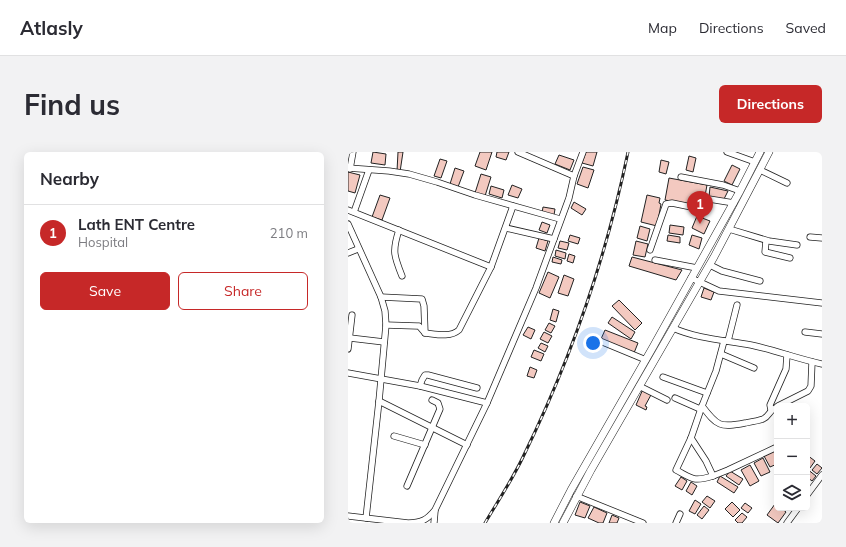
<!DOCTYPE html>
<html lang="en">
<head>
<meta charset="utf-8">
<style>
	body { margin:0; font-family:Mulish,sans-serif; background:#f2f2f3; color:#2b2b33 }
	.controls { position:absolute; right:12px; bottom:12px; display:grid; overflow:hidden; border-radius:6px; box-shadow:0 4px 16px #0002 }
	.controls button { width:36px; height:36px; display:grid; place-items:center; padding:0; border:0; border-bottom:1px solid #e1e1e2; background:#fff; color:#2b2b33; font:20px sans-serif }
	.you { position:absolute; left:245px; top:191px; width:14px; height:14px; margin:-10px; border:3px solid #fff; border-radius:50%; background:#1a73e8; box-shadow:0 0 0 6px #1a73e833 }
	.badge { display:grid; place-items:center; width:26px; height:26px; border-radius:50%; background:#c62828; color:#fff; font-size:13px; font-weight:700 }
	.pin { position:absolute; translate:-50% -33px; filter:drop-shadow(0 1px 2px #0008) }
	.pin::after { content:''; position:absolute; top:21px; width:14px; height:12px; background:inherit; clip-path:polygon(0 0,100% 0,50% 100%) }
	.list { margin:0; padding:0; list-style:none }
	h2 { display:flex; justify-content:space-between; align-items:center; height:52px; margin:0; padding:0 16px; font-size:17px }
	h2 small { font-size:13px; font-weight:400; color:#7c7c81 }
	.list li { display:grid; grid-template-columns:26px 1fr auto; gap:12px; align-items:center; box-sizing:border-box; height:56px; padding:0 16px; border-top:1px solid #e1e1e2 }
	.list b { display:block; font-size:15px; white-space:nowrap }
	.list p { margin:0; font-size:13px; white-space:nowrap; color:#7c7c81 }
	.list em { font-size:13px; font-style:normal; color:#7c7c81 }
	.actions { display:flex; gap:8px; padding:12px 16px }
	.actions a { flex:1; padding:9px 0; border:1px solid #c62828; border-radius:6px; text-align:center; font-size:14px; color:#c62828 }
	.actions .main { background:#c62828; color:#fff }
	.icon { flex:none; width:22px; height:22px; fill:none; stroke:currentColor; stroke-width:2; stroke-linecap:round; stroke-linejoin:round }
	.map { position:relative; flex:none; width:474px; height:371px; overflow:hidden; border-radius:6px }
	header { display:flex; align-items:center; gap:24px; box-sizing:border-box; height:56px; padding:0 20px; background:#fff; border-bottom:1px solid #e1e1e2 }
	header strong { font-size:19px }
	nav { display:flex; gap:22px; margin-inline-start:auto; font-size:14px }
	.intro { display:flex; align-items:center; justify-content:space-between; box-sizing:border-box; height:96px; padding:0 24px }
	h1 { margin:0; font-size:28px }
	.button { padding:10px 18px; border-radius:6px; background:#c62828; color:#fff; font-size:14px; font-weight:700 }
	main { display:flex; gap:24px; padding:0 24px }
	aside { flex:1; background:#fff; border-radius:6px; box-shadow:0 4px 16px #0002 }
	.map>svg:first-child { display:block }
	.building { fill:#f3c9c0; stroke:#222 }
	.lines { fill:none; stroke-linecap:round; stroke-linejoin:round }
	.minor-casing { stroke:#222; stroke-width:7 }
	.major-casing { stroke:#222; stroke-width:8 }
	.minor { stroke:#fff; stroke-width:5.5 }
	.major { stroke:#fff; stroke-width:7 }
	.rail-casing { stroke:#222; stroke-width:3 }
	.rail { stroke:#fff; stroke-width:1.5; stroke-dasharray:4.5; stroke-linecap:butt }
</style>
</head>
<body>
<header>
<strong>Atlasly</strong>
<nav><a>Map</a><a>Directions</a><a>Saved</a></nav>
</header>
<div class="intro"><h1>Find us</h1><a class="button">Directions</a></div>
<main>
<aside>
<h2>Nearby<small></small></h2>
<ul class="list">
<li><span class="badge">1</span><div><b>Lath ENT Centre</b><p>Hospital</p></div><em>210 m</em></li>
</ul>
<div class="actions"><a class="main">Save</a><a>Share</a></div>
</aside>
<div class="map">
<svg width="474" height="371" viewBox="0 0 474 371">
	<rect width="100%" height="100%" fill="#fff"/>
	<g class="building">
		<path d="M25,0L38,2L37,13L23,11Z"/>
		<path d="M50,0H55L52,20L49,19Z"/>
		<path d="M132,0H144L138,18L127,14Z"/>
		<path d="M149,0H161L158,8L148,5Z"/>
		<path d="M238,0H249L245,14L234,11Z"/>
		<path d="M211,3L226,8L222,18L207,12Z"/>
		<path d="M341,4L348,6L345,20L338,18Z"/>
		<path d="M92,7L99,9L93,26L86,24Z"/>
		<path d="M313,8L321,10L318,22L311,20Z"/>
		<path d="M384,13L392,17L384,33L376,29Z"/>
		<path d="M235,15L246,18L240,36L229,32Z"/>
		<path d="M107,16L116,19L110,35L102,32Z"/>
		<path d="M0,20L12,23L7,41L0,39Z"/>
		<path d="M133,22L143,25L137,44L127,41Z"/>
		<path d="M321,26L359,33L355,55L317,48Z"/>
		<path d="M164,33L174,37L170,46L160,43Z"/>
		<path d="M143,34L156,38L154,46L141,42Z"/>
		<path d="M362,35L380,39L376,47L361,45Z"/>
		<path d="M32,43L42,46L34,68L24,65Z"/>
		<path d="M299,43L312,46L311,51L313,52L309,74L293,70Z"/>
		<path d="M226,50L238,57L234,63L223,56Z"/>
		<path d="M195,55L207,57L206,63L194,61Z"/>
		<path d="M349,64L362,69L356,82L344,76Z"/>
		<path d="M194,70L202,73L199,81L191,78Z"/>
		<path d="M322,73L336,75L335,83L321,81Z"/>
		<path d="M292,74L302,77L299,89L289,86Z"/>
		<path d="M222,83L232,86L230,92L220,89Z"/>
		<path d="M320,83L332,85V91L319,89Z"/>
		<path d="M344,83L354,86L351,97L341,93Z"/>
		<path d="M191,86L200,89L197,99L188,96Z"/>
		<path d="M212,89L221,91L219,98L210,96Z"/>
		<path d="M288,89L300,92L297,105L285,103Z"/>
		<path d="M208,98L218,101L217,107L207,104Z"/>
		<path d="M221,102L227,104L225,111L219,109Z"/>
		<path d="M205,105L214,108L213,112L204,110Z"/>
		<path d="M284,105L334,118L328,128L281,114Z"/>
		<path d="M200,120L211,125L202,146L191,141Z"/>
		<path d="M216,123L226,127L220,144L210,141Z"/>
		<path d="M356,136L366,140L363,148L353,145Z"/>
		<path d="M271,148L294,171L287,178L264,154Z"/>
		<path d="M205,157L211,159L208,170L202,168Z"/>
		<path d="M264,165L287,180L283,187L260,171Z"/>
		<path d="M201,171L207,174L203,181L197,178Z"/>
		<path d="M180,175L187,178L183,187L175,183Z"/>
		<path d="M257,178L290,191L286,201L253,187Z"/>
		<path d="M196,180L204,184L200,191L192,187Z"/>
		<path d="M193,191L200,194L197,200L190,196Z"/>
		<path d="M186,198L196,202L193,209L183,205Z"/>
		<path d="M182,215L189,218L186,226L179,224Z"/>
		<path d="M295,237L304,241L297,254L299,255L298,258L288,253Z"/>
		<path d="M429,298V312L422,315L416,304Z"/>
		<path d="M459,303L467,309L462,316L459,314Z"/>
		<path d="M415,306L422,320L413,324L406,311Z"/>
		<path d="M469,312L474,316L469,322L464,318Z"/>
		<path d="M402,313L411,329L402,334L393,318Z"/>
		<path d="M459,317L468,324L464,329L459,325Z"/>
		<path d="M382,319L395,327L391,333L378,324Z"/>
		<path d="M372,324L390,335L386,341L369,330Z"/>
		<path d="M333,325L339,329L334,338L327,334Z"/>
		<path d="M343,330L349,334L344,343L338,339Z"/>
		<path d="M359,344L367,349L362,356L354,350Z"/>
		<path d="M347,348L353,352L347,362L341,359Z"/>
		<path d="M232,350L242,354L237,366L227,363Z"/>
		<path d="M384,350L392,358L385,365L377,357Z"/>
		<path d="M397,351L404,356L400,361L393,356Z"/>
		<path d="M427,352L429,353V356H433L438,360L430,371L419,363Z"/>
		<path d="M356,354L361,358L354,367L349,363Z"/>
		<path d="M246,355L259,361L255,371H251L240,366Z"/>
		<path d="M394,361L399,365L394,371H390L387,368Z"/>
		<path d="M264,363L271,366L269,371H261Z"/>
	</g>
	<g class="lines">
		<g class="minor-casing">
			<g id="minor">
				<path d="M170,0L226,24"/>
				<path d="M379,0L407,10"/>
				<path d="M0,16L41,19L61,22L89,30L127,43L212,67"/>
				<path d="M2,17L5,0"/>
				<path d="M412,18L439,31"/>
				<path d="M333,25L375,33L392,39"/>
				<path d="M0,58L143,115"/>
				<path d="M6,60L21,18"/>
				<path d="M0,72L33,145L37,159L38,173L31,249L18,366"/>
				<path d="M158,76L206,87"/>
				<path d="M381,77L421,89L449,93"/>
				<path d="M51,78C44,99 46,104 54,124"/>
				<path d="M462,85L474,86"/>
				<path d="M418,89L417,100L442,106"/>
				<path d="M302,98L318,52L324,51L353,57L356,55L361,47L386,51"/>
				<path d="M0,101L10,97"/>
				<path d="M307,108L349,116"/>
				<path d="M362,113L374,119L412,129"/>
				<path d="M343,126L371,139L474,151"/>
				<path d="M33,145L74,147L76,154L77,181"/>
				<path d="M38,173L69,174H71L77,181C87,182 102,186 111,178L143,115L165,54"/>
				<path d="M325,176C350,187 376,188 403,193C427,198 450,207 474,212"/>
				<path d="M457,180L474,182"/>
				<path d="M2,186L36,190"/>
				<path d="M252,189L298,208"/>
				<path d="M376,189L368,219L354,254C369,274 372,276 397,271C403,270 410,269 415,267C422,264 420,259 429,255"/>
				<path d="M380,189L389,153"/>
				<path d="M0,197L4,163"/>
				<path d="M373,202L406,216"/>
				<path d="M0,221L72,234L139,251"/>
				<path d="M315,225L359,241"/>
				<path d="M72,234L74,228L77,223H80L129,236"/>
				<path d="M291,234L319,248"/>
				<path d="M327,246L352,257"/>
				<path d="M31,249L119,293"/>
				<path d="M354,254L343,286L328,318C345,327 345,330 365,324"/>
				<path d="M430,254L460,239L463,234L464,210"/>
				<path d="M423,258L422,253L438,217L439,203"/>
				<path d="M46,284L77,293"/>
				<path d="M343,286L358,309L365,324L380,318L429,295"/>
				<path d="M59,334L92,257L90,251L84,248"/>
				<path d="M459,343L474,323"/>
				<path d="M228,344L295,371"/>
				<path d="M0,364L60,371C73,371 79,368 87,358L139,251L188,136L221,46L226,24L235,0"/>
				<path d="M86,371L87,359"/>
				<path d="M328,371L332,362"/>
				<path d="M439,371L450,356"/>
			</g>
		</g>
		<g class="major-casing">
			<g id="major">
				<path d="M206,371L223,338L305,195L392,39L412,0"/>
				<path d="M215,371L243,318L366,105L421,0"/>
			</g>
		</g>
		<use href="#minor" class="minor"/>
		<use href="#major" class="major"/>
		<g class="rail-casing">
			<path id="rail" d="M137,371C150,349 164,328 175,305C223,207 258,107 280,0"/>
		</g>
		<use href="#rail" class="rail"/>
	</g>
</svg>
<div class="controls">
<button>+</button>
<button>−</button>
<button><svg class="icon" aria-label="layers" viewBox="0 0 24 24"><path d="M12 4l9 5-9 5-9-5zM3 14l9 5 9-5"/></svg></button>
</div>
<div class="you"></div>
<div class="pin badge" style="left:352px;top:72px">1</div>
</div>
</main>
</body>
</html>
